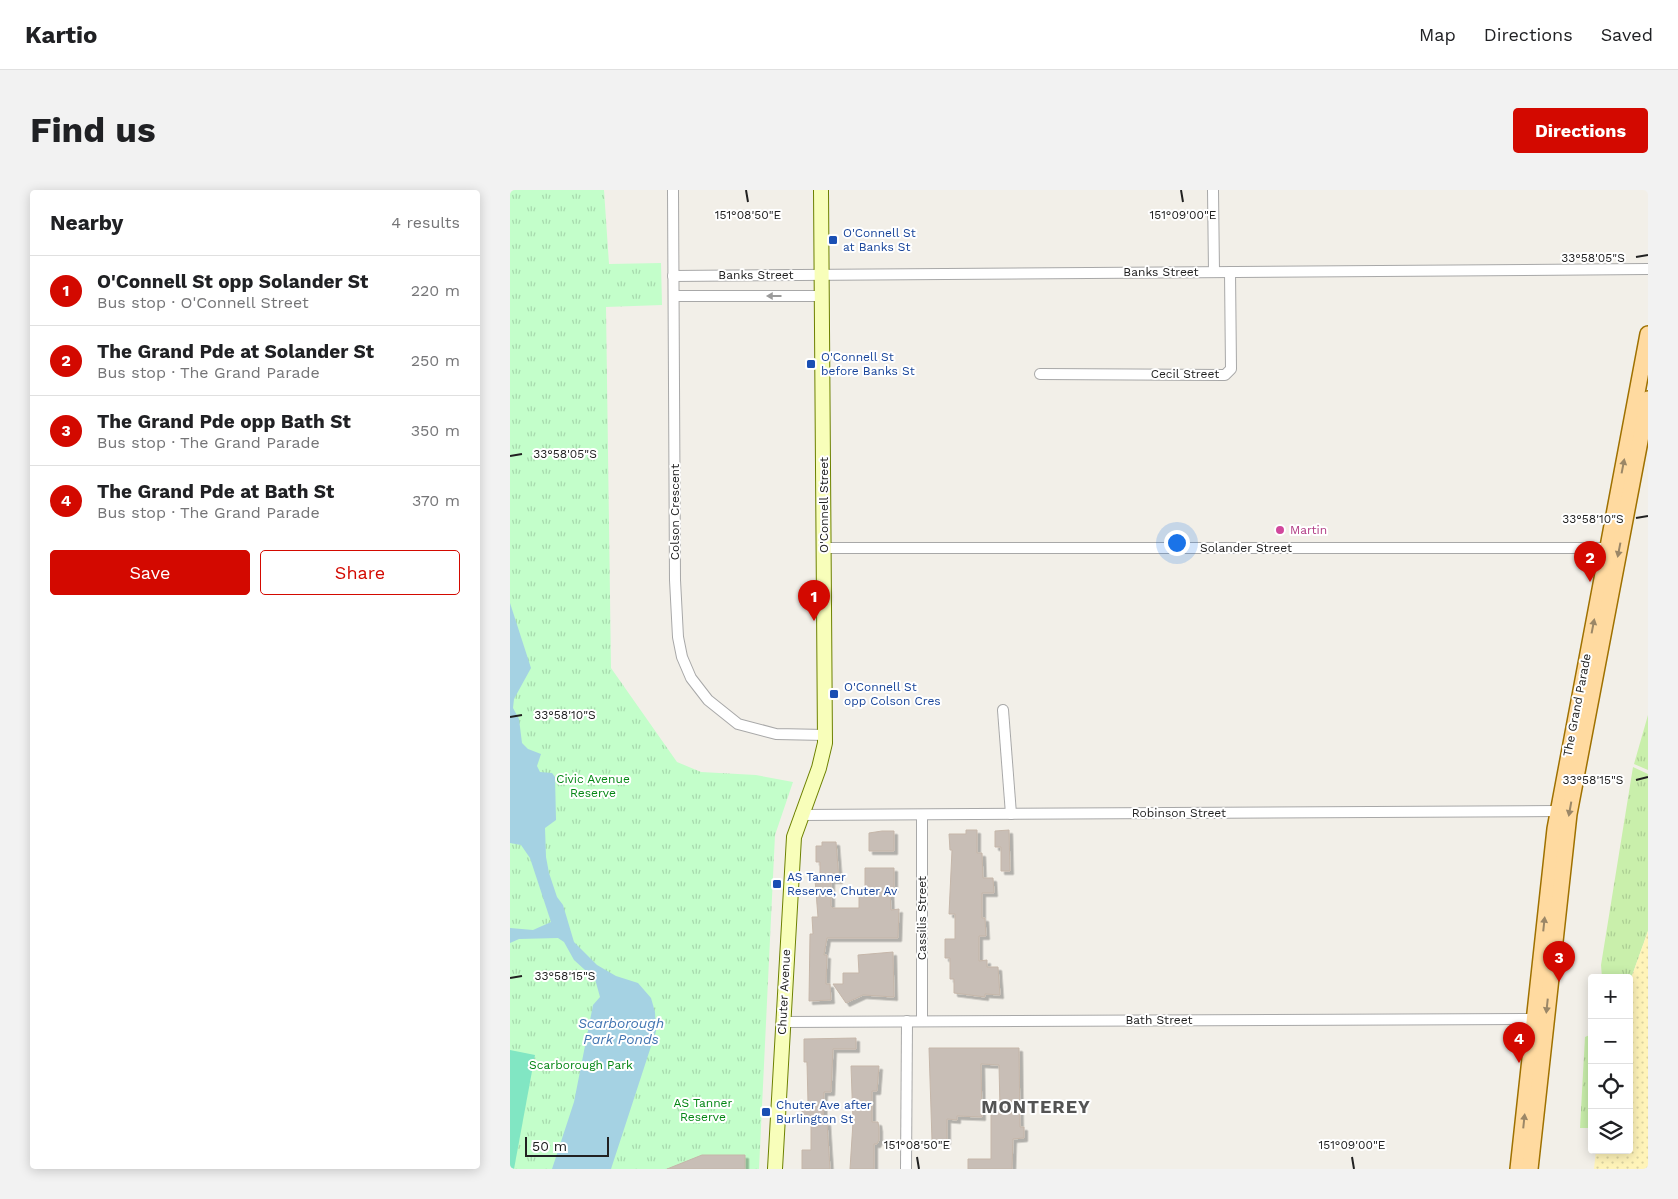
<!DOCTYPE html>
<html lang="en">
<head>
<meta charset="utf-8">
<style>
	body { margin:0; font-family:"Work Sans",sans-serif; background:#f2f2f2; color:#202124 }
	.controls { position:absolute; right:15px; bottom:15px; display:grid; overflow:hidden; border-radius:5px; box-shadow:0 2px 12px #0003 }
	.controls button { width:45px; height:45px; display:grid; place-items:center; padding:0; border:0; border-bottom:1px solid #e0e0e0; background:#fff; color:#202124; font:25px sans-serif }
	.scale { position:absolute; left:15px; bottom:12px; width:84px; box-sizing:border-box; padding-left:5px; border:2px solid #212121; border-top:0; font-size:14px; line-height:18px; white-space:nowrap; color:#212121; -webkit-text-stroke:4px #fff; paint-order:stroke }
	.you { position:absolute; left:666px; top:352px; width:18px; height:18px; margin:-12px; border:4px solid #fff; border-radius:50%; background:#1a73e8; box-shadow:0 0 0 8px #1a73e833 }
	.badge { display:grid; place-items:center; width:32px; height:32px; border-radius:50%; background:#d30900; color:#fff; font-size:16px; font-weight:700 }
	.pin { position:absolute; translate:-50% -41px; filter:drop-shadow(0 1px 2px #0008) }
	.pin::after { content:''; position:absolute; top:26px; width:18px; height:15px; background:inherit; clip-path:polygon(0 0,100% 0,50% 100%) }
	.list { margin:0; padding:0; list-style:none }
	h2 { display:flex; justify-content:space-between; align-items:center; height:65px; margin:0; padding:0 20px; font-size:21px }
	h2 small { font-size:16px; font-weight:400; color:#757577 }
	.list li { display:grid; grid-template-columns:32px 1fr auto; gap:15px; align-items:center; box-sizing:border-box; height:70px; padding:0 20px; border-top:1px solid #e0e0e0 }
	.list b { display:block; font-size:19px; white-space:nowrap }
	.list p { margin:0; font-size:16px; white-space:nowrap; color:#757577 }
	.list em { font-size:16px; font-style:normal; color:#757577 }
	.actions { display:flex; gap:10px; padding:15px 20px }
	.actions a { flex:1; padding:11px 0; border:1px solid #d30900; border-radius:5px; text-align:center; font-size:18px; color:#d30900 }
	.actions .main { background:#d30900; color:#fff }
	.icon { flex:none; width:28px; height:28px; fill:none; stroke:currentColor; stroke-width:2; stroke-linecap:round; stroke-linejoin:round }
	.map { position:relative; flex:none; width:1138px; height:979px; overflow:hidden; border-radius:5px }
	header { display:flex; align-items:center; gap:30px; box-sizing:border-box; height:70px; padding:0 25px; background:#fff; border-bottom:1px solid #e0e0e0 }
	header strong { font-size:24px }
	nav { display:flex; gap:28px; margin-inline-start:auto; font-size:18px }
	.intro { display:flex; align-items:center; justify-content:space-between; box-sizing:border-box; height:120px; padding:0 30px }
	h1 { margin:0; font-size:35px }
	.button { padding:12px 22px; border-radius:5px; background:#d30900; color:#fff; font-size:18px; font-weight:700 }
	main { display:flex; gap:30px; padding:0 30px }
	aside { flex:1; background:#fff; border-radius:5px; box-shadow:0 2px 12px #0003 }
	.map>svg:first-child { display:block }
	.grass { fill:url(#grass-tufts) }
	.sand { fill:url(#sand-dots) }
	.park { fill:url(#park-tufts) }
	.pitch { fill:#81e6c3 }
	.water { fill:#a5d2e3 }
	.building { fill:#c8beb6; stroke:#c5b6a9; filter:url(#shadow) }
	.lines { fill:none; stroke-linecap:round; stroke-linejoin:round }
	.street-casing { stroke:#a8a8a8; stroke-width:12 }
	.secondary-casing { stroke:#6d8100; stroke-width:16 }
	.primary-casing { stroke:#9f7100; stroke-width:18 }
	.street { stroke:#fff; stroke-width:10 }
	.secondary { stroke:#f8feba; stroke-width:14 }
	.primary { stroke:#ffdaa0; stroke-width:15 }
	.oneway { fill:#9b9b9b }
	.oneway2 { fill:#9b8767 }
	.ticks { fill:none; stroke:#212121; stroke-width:2 }
	.transit-dot { fill:#1a4fb4; stroke:#fff; stroke-width:2 }
	.hotel-dot { fill:#d1479c; stroke:#fff; stroke-width:2 }
	.labels { text-anchor:middle; stroke-width:4; stroke-linejoin:round; paint-order:stroke }
	.transit-label { font-size:12px; fill:#164399; stroke:#fff; text-anchor:start }
	.street-label { font-size:12px; fill:#212121; stroke:#fff }
	.hotel-label { font-size:12px; fill:#b23c85; stroke:#fff; text-anchor:start }
	.park-label { font-size:12px; fill:#048614; stroke:#fff }
	.water-label { font-size:14px; font-style:italic; fill:#4275b2; stroke:#fff }
	.district-label { font-size:18px; font-weight:bold; letter-spacing:1px; fill:#545454; stroke:#fff }
	.ticks-label { font-size:12px; text-anchor:middle; fill:#212121; stroke:#fff; stroke-width:4; stroke-linejoin:round; paint-order:stroke }
</style>
</head>
<body>
<header>
<strong>Kartio</strong>
<nav><a>Map</a><a>Directions</a><a>Saved</a></nav>
</header>
<div class="intro"><h1>Find us</h1><a class="button">Directions</a></div>
<main>
<aside>
<h2>Nearby<small>4 results</small></h2>
<ul class="list">
<li><span class="badge">1</span><div><b>O'Connell St opp Solander St</b><p>Bus stop · O'Connell Street</p></div><em>220 m</em></li>
<li><span class="badge">2</span><div><b>The Grand Pde at Solander St</b><p>Bus stop · The Grand Parade</p></div><em>250 m</em></li>
<li><span class="badge">3</span><div><b>The Grand Pde opp Bath St</b><p>Bus stop · The Grand Parade</p></div><em>350 m</em></li>
<li><span class="badge">4</span><div><b>The Grand Pde at Bath St</b><p>Bus stop · The Grand Parade</p></div><em>370 m</em></li>
</ul>
<div class="actions"><a class="main">Save</a><a>Share</a></div>
</aside>
<div class="map">
<svg width="1138" height="979" viewBox="0 0 1138 979">
	<defs>
		<pattern id="grass-tufts" width="24" height="20" patternUnits="userSpaceOnUse" patternTransform="scale(1.25)"><rect width="24" height="20" fill="#c9efab"/><path d="M3 7l-1-3M5 7V3M7 7l1-3M15 17l-1-3M17 17v-4M19 17l1-3" fill="none" stroke="#accd93"/></pattern>
		<pattern id="sand-dots" width="8" height="8" patternUnits="userSpaceOnUse" patternTransform="scale(1.25)"><rect width="8" height="8" fill="#fff4b9"/><path d="M2 2h.1M6 6h.1" fill="none" stroke="#dad19f" stroke-width="1.8" stroke-linecap="round"/></pattern>
		<pattern id="park-tufts" width="24" height="20" patternUnits="userSpaceOnUse" patternTransform="scale(1.25)"><rect width="24" height="20" fill="#c3feca"/><path d="M3 7l-1-3M5 7V3M7 7l1-3M15 17l-1-3M17 17v-4M19 17l1-3" fill="none" stroke="#a7d9ad"/></pattern>
		<filter id="shadow"><feDropShadow dx="3.5" dy="3.5" stdDeviation="0" flood-color="#0004"/></filter>
	</defs>
	<rect width="100%" height="100%" fill="#f2efe8"/>
	<g class="grass">
		<path d="M1138,525V580L1124,574Z"/>
		<path d="M1123,577L1138,584V741L1119,794V788H1092L1091,775Z"/>
		<path d="M1082,844V938H1070L1075,847Z"/>
	</g>
	<path class="sand" d="M1138,741V979H1084L1086,960H1119V794Z"/>
	<path class="park" d="M0,0H94L99,74L151,73L152,115L96,117L101,478L167,572L191,582L246,585L283,592L265,645L249,979H0Z"/>
	<path class="pitch" d="M0,860L25,865L4,979H0Z"/>
	<path class="water" d="M0,413L21,478L4,509L3,518L9,529L12,553L18,559L31,564L27,576L30,582L42,583L45,587L46,630L35,638L36,667L39,683L47,707L53,715L64,752L87,775L106,786L128,793L141,808L145,822L146,841L101,979H42L64,912L83,815L90,807L85,789L64,770L54,752L48,748L9,749L0,753V738L23,740L41,732L20,668L11,655L0,653Z"/>
	<g class="building">
		<path d="M456,640H467V663H472L473,688H483L484,703H472V728H475L476,746H469V771L477,770V777H488L490,805L475,804V807L444,803V789H440V768H435V749H445V724H439L442,660H440L439,644H456Z"/>
		<path d="M499,640L500,681H491V657H485V641Z"/>
		<path d="M372,641H384V661H359V643Z"/>
		<path d="M312,652H326L329,690H321V716L323,718H349V704H355V678H384V699H380L381,720L389,719L388,748H317L314,765H317L316,794H320L321,810L299,811L300,744H303L302,727H308L305,690H310V672H306V656H312Z"/>
		<path d="M383,762L384,807L353,805L336,813L323,794H333V783H349L348,765Z"/>
		<path d="M346,848V859H323L321,902H314L313,932H317L320,979H292V960H301V930L292,929V913H298L297,872H294V849Z"/>
		<path d="M419,858H509L510,937H514V948L503,949L502,979H458V969H481V919H490L489,875L471,874L472,927L447,926V930L437,929V951H422Z"/>
		<path d="M341,876H369L367,901H362V932H368L369,938V950L367,954H364V979H340L343,932Z"/>
		<path d="M192,965H235V979H157Z"/>
	</g>
	<g class="lines">
		<g class="street-casing">
			<g id="street">
				<path d="M163,0L165,390L168,447L172,467L181,488L198,510L228,534L266,544L315,545"/>
				<path d="M703,0L704,82"/>
				<path d="M163,86L1138,79"/>
				<path d="M164,106H312"/>
				<path d="M530,184L715,185L721,179L720,82"/>
				<path d="M314,358H1097"/>
				<path d="M493,520L501,624"/>
				<path d="M290,625L1048,621"/>
				<path d="M412,831V625"/>
				<path d="M273,832L1024,829"/>
				<path d="M396,979L397,831"/>
			</g>
		</g>
		<g class="secondary-casing">
			<path id="secondary" d="M265,979L284,647L309,578L315,553L311,0"/>
		</g>
		<g class="primary-casing">
			<g id="primary">
				<path d="M1008,979L1045,639L1138,144"/>
				<path d="M1020,979L1059,624L1138,209"/>
			</g>
		</g>
		<use href="#street" class="street"/>
		<use href="#secondary" class="secondary"/>
		<use href="#primary" class="primary"/>
	</g>
	<defs><path id="oneway-solid" d="M-6-.8H1V-3.2L6.5 0L1 3.2V.8H-6Z" transform="scale(1.25)"/></defs>
	<use class="oneway" href="#oneway-solid" transform="translate(264 106) rotate(180)"/>
	<g class="oneway2">
		<use href="#oneway-solid" transform="translate(1113 276) rotate(-79)"/>
		<use href="#oneway-solid" transform="translate(1109 360) rotate(101)"/>
		<use href="#oneway-solid" transform="translate(1083 436) rotate(-79)"/>
		<use href="#oneway-solid" transform="translate(1060 619) rotate(100)"/>
		<use href="#oneway-solid" transform="translate(1034 734) rotate(-84)"/>
		<use href="#oneway-solid" transform="translate(1037 816) rotate(96)"/>
		<use href="#oneway-solid" transform="translate(1014 931) rotate(-84)"/>
	</g>
	<path class="ticks" d="M236,0L238,12M671,0L673,12M1126,67L1138,65M0,266L12,264M1126,328L1138,326M0,527L12,525M1126,590L1138,587M0,788L12,786M407,967L409,979M842,967L844,979"/>
	<g class="transit-dot">
		<rect x="318" y="45" width="10" height="10" rx="2.5"/>
		<rect x="296" y="169" width="10" height="10" rx="2.5"/>
		<rect x="319" y="499" width="10" height="10" rx="2.5"/>
		<rect x="262" y="689" width="10" height="10" rx="2.5"/>
		<rect x="251" y="917" width="10" height="10" rx="2.5"/>
	</g>
	<circle class="hotel-dot" cx="770" cy="340" r="5"/>
	<g class="labels">
		<g class="transit-label">
			<text x="333" y="47">O'Connell St<tspan x="333" dy="14">at Banks St</tspan></text>
			<text x="311" y="171">O'Connell St<tspan x="311" dy="14">before Banks St</tspan></text>
			<text x="334" y="501">O'Connell St<tspan x="334" dy="14">opp Colson Cres</tspan></text>
			<text x="277" y="691">AS Tanner<tspan x="277" dy="14">Reserve, Chuter Av</tspan></text>
			<text x="266" y="919">Chuter Ave after<tspan x="266" dy="14">Burlington St</tspan></text>
		</g>
		<g class="street-label">
			<text x="651" y="86">Banks Street</text>
			<text x="246" y="89">Banks Street</text>
			<text x="675" y="188">Cecil Street</text>
			<text transform="translate(314 315) rotate(-90)" y="4">O'Connell Street</text>
			<text transform="translate(165 322) rotate(-90)" y="4">Colson Crescent</text>
			<text x="736" y="362">Solander Street</text>
			<text transform="translate(1067 515) rotate(-79)" y="4">The Grand Parade</text>
			<text x="669" y="627">Robinson Street</text>
			<text transform="translate(412 728) rotate(-90)" y="4">Cassilis Street</text>
			<text transform="translate(274 802) rotate(-87)" y="4">Chuter Avenue</text>
			<text x="649" y="834">Bath Street</text>
		</g>
		<g class="hotel-label">
			<text x="780" y="344">Martin</text>
		</g>
		<g class="park-label">
			<text x="83" y="593">Civic Avenue<tspan x="83" dy="14">Reserve</tspan></text>
			<text x="71" y="879">Scarborough Park</text>
			<text x="193" y="917">AS Tanner<tspan x="193" dy="14">Reserve</tspan></text>
		</g>
		<g class="water-label">
			<text x="111" y="838">Scarborough<tspan x="111" dy="16">Park Ponds</tspan></text>
		</g>
		<g class="district-label">
			<text x="526" y="923">MONTEREY</text>
		</g>
	</g>
	<g class="ticks-label">
		<text x="238" y="29">151°08'50"E</text>
		<text x="673" y="29">151°09'00"E</text>
		<text x="1083" y="72">33°58'05"S</text>
		<text x="55" y="268">33°58'05"S</text>
		<text x="1083" y="333">33°58'10"S</text>
		<text x="55" y="529">33°58'10"S</text>
		<text x="1083" y="594">33°58'15"S</text>
		<text x="55" y="790">33°58'15"S</text>
		<text x="407" y="959">151°08'50"E</text>
		<text x="842" y="959">151°09'00"E</text>
	</g>
</svg>
<div class="controls">
<button>+</button>
<button>−</button>
<button><svg class="icon" aria-label="locate" viewBox="0 0 24 24"><circle cx="12" cy="12" r="6"/><path d="M12 2v4M12 18v4M2 12h4M18 12h4"/></svg></button>
<button><svg class="icon" aria-label="layers" viewBox="0 0 24 24"><path d="M12 4l9 5-9 5-9-5zM3 14l9 5 9-5"/></svg></button>
</div>
<div class="scale">50 m</div>
<div class="you"></div>
<div class="pin badge" style="left:304px;top:431px">1</div>
<div class="pin badge" style="left:1080px;top:392px">2</div>
<div class="pin badge" style="left:1049px;top:792px">3</div>
<div class="pin badge" style="left:1009px;top:873px">4</div>
</div>
</main>
</body>
</html>
